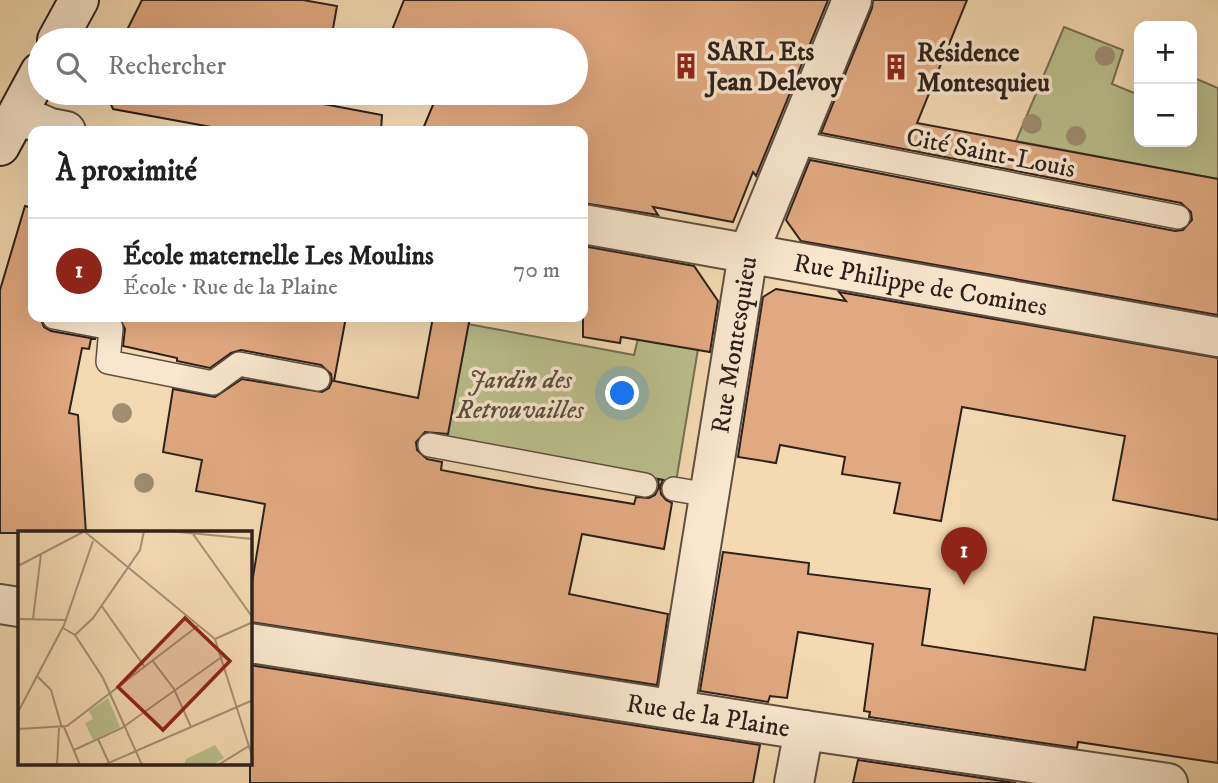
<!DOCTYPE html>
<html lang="fr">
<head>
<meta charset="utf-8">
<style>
	body { margin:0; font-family:"IM FELL DW Pica",serif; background:#f6f6f6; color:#202124 }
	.controls { position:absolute; right:21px; top:21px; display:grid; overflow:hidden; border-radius:14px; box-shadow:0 7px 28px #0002 }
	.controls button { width:63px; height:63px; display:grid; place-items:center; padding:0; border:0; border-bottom:2px solid #e0e0e0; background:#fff; color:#202124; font:35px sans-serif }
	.you { position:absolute; left:623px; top:394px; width:24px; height:24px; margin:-18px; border:5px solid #fff; border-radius:50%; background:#1a73e8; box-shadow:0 0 0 10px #1a73e833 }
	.badge { display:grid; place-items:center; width:46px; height:46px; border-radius:50%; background:#8f2418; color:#fff; font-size:23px; font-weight:700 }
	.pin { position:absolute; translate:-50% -58px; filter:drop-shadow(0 2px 4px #0008) }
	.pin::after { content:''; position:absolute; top:37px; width:24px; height:21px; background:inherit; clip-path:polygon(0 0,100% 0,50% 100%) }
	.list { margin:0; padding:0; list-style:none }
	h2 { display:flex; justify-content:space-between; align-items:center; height:91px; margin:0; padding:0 28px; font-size:30px }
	h2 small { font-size:23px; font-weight:400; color:#757577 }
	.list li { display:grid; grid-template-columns:46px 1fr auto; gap:21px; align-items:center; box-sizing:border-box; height:105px; padding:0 28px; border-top:2px solid #e0e0e0 }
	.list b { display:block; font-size:26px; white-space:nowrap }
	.list p { margin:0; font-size:23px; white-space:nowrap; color:#757577 }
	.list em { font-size:23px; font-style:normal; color:#757577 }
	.icon { flex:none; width:38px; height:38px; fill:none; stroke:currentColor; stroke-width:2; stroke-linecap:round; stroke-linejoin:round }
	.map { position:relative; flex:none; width:1218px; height:783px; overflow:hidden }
	.search { position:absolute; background:#fff; box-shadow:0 7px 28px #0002; left:28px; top:28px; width:560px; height:77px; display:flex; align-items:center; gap:18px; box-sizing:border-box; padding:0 24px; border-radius:38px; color:#757577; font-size:26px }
	.panel { position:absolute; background:#fff; box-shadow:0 7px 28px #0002; left:28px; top:126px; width:560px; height:196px; border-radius:14px }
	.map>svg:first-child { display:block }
	.green { fill:#babf8d; stroke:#747054; stroke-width:2 }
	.building { fill:#e1a981; stroke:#2d211c; stroke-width:2 }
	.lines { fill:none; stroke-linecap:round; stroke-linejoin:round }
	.lane-casing { stroke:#5f4f42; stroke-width:26 }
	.street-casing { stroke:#5f4f42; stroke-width:42 }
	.secondary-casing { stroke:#2d211c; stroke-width:42 }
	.lane { stroke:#f8e6cd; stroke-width:23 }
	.street { stroke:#f8e6cd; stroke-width:38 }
	.secondary { stroke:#f8e6cd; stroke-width:38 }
	.tree { fill:#9e8e72 }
	.labels { text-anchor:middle; stroke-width:7; stroke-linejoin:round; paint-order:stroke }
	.poi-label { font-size:26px; font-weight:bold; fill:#2d211c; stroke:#f8e6cd; text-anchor:start }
	.street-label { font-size:26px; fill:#2d211c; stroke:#f8e6cd }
	.park-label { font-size:26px; font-style:italic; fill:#57503e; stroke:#f8e6cd }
	.inset-road { fill:none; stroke:#a48f76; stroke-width:2 }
	.view { fill:#8f2418; fill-opacity:0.15; stroke:#8f2418; stroke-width:3.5 }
	.inset-edge { fill:none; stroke:#2d211c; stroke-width:3.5 }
</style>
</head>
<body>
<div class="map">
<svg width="1218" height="783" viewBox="0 0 1218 783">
	<rect width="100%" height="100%" fill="#f4d9b2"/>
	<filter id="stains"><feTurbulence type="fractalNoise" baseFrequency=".00286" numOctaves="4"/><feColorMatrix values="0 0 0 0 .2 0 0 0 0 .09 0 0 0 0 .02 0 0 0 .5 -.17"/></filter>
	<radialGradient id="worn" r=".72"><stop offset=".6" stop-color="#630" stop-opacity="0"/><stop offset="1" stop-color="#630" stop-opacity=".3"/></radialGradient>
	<g class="green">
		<path d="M1064,27L1123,50L1112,84L1139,95V142H1192V77L1218,88V179L1016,141Z"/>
		<path d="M468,324L634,355L638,339L698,349L676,482L446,442Z"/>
	</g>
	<g class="building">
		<path d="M142,0H303L337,6L331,40H122Z"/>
		<path d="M404,0H828L756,176L753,172L733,222L653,207L658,215L583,203V131H422L438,93H576V40H388Z"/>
		<path d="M873,0H967L917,123L1218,179V315L801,241L786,220L810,160L1175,231L1183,230L1192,220L1191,212L1181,203L821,133L872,8Z"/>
		<path d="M106,93H265L382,115L381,131H233L113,109Z"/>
		<path d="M25,206L33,208V317H40L44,327L51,331L96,339H91L89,349L82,348L69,413L78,415L86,533H0V290Z"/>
		<path d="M583,246L694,266L718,301L710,352L621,337L620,343L583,337Z"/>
		<path d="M776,289L846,301L839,292L1218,358V520L1113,500L1125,436L962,407L941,521L894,513L900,483L842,474L845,457L780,445L776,463L738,457L763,297Z"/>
		<path d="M119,317H346L334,381L418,398L433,317H470L448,434L425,432L416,442L417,450L427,459L442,462L441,470L537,488L634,504L636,497L649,498L655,495L659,487L658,479L663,480L660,487L661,494L666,500L672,503L664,549L582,534L569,594L668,614L657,685L250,622V595L265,504L196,491L202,460L163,452L173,389L215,397L242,379L322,392L329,388L332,381L331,374L321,365L241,350L231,353L210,368L177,361V358L123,346L125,329Z"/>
		<path d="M723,552L809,563L808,574L930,589L922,645L1085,670L1094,617L1218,634V763L1078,742L1077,748L869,717L870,712L864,711L873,644L798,632L787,698L770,696L768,702L700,691Z"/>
		<path d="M250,665L760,745L753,783H250Z"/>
		<path d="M858,760L1016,783H853Z"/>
	</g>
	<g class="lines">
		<g class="lane-casing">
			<g id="lane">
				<path d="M793,142L1178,217"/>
				<path d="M54,317L111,328L108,362L213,383L239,364L318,379"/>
				<path d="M430,445L645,485"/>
				<path d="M674,489L709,495"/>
			</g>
		</g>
		<g class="street-casing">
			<g id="street">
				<path d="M18,114L50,128L66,131"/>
				<path id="s1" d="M583,224L1218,337"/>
				<path d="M0,604L19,607"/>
				<path id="s2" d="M250,643L804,730L1168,783"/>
				<path id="s3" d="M675,708L748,254L852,0"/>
				<path d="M794,783L804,730"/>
			</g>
		</g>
		<g class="secondary-casing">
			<g id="secondary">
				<path d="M57,40L79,0"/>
				<path d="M0,146L40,72"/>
			</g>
		</g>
		<use href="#lane" class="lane"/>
		<use href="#street" class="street"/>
		<use href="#secondary" class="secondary"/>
	</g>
	<g class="tree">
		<circle cx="1105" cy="56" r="10"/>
		<circle cx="1032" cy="124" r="10"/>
		<circle cx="1076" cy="136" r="10"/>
		<circle cx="122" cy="413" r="10"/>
		<circle cx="144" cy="483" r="10"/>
	</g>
	<defs>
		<g id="building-bare" transform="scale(2.1)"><path d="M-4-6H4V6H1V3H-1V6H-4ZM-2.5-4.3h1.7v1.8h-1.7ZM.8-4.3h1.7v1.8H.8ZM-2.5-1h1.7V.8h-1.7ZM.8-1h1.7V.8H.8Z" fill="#8f2418" stroke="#f8e6cd" stroke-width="2.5" paint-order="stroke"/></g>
	</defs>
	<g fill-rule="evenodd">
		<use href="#building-bare" x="686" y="66"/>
		<use href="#building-bare" x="896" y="67"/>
	</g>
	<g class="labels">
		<g class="poi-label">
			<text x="707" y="60">SARL Ets<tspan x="707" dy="30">Jean Delevoy</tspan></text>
			<text x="917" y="61">Résidence<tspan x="917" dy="30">Montesquieu</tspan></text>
		</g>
		<g class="street-label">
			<text transform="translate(991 152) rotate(11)" y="9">Cité Saint-Louis</text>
			<text dy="9" stroke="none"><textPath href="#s1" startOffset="343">Rue Philippe de Comines</textPath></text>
			<text dy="9" stroke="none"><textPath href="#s3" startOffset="368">Rue Montesquieu</textPath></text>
			<text dy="9" stroke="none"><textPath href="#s2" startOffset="464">Rue de la Plaine</textPath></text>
		</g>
		<g class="park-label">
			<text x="520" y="388">Jardin des<tspan x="520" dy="30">Retrouvailles</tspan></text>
		</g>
	</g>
	<g transform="translate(18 531)">
		<rect width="234" height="234" fill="#f4d9b2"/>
		<path d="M90,167L102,196L75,209L67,192L75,188L71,180ZM197,214L206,227L195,234H166L168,228Z" fill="#babf8d"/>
		<path class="inset-road" d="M66,0L197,108L235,228M150,0L235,8M175,3L235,87M0,35L67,0M0,41V75M83,74L126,135M0,88L48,89M15,88L23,23M45,97L57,104L85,147L124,234M57,104L75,87L122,19L126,0M197,108L235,91M134,129L156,158L173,196M20,146L33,159L44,197M0,181L46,94L75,10M46,196L62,234M0,198L49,195L181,94M80,208L91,232M56,219L104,197L205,125M39,234L41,197M86,234L235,169M200,234L231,215"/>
		<path class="view" d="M167,87L212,130L145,199L100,156Z"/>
		<rect width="234" height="234" class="inset-edge"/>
	</g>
	<rect width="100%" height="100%" filter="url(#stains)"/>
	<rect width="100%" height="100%" fill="url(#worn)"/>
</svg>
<div class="controls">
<button>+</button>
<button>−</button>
</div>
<div class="you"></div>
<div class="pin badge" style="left:964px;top:585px">1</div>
<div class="search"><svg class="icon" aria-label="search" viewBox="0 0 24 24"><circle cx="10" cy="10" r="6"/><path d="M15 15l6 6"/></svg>Rechercher</div>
<section class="panel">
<h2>À proximité<small></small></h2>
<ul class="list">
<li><span class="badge">1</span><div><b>École maternelle Les Moulins</b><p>École · Rue de la Plaine</p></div><em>70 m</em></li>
</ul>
</section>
</div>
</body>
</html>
